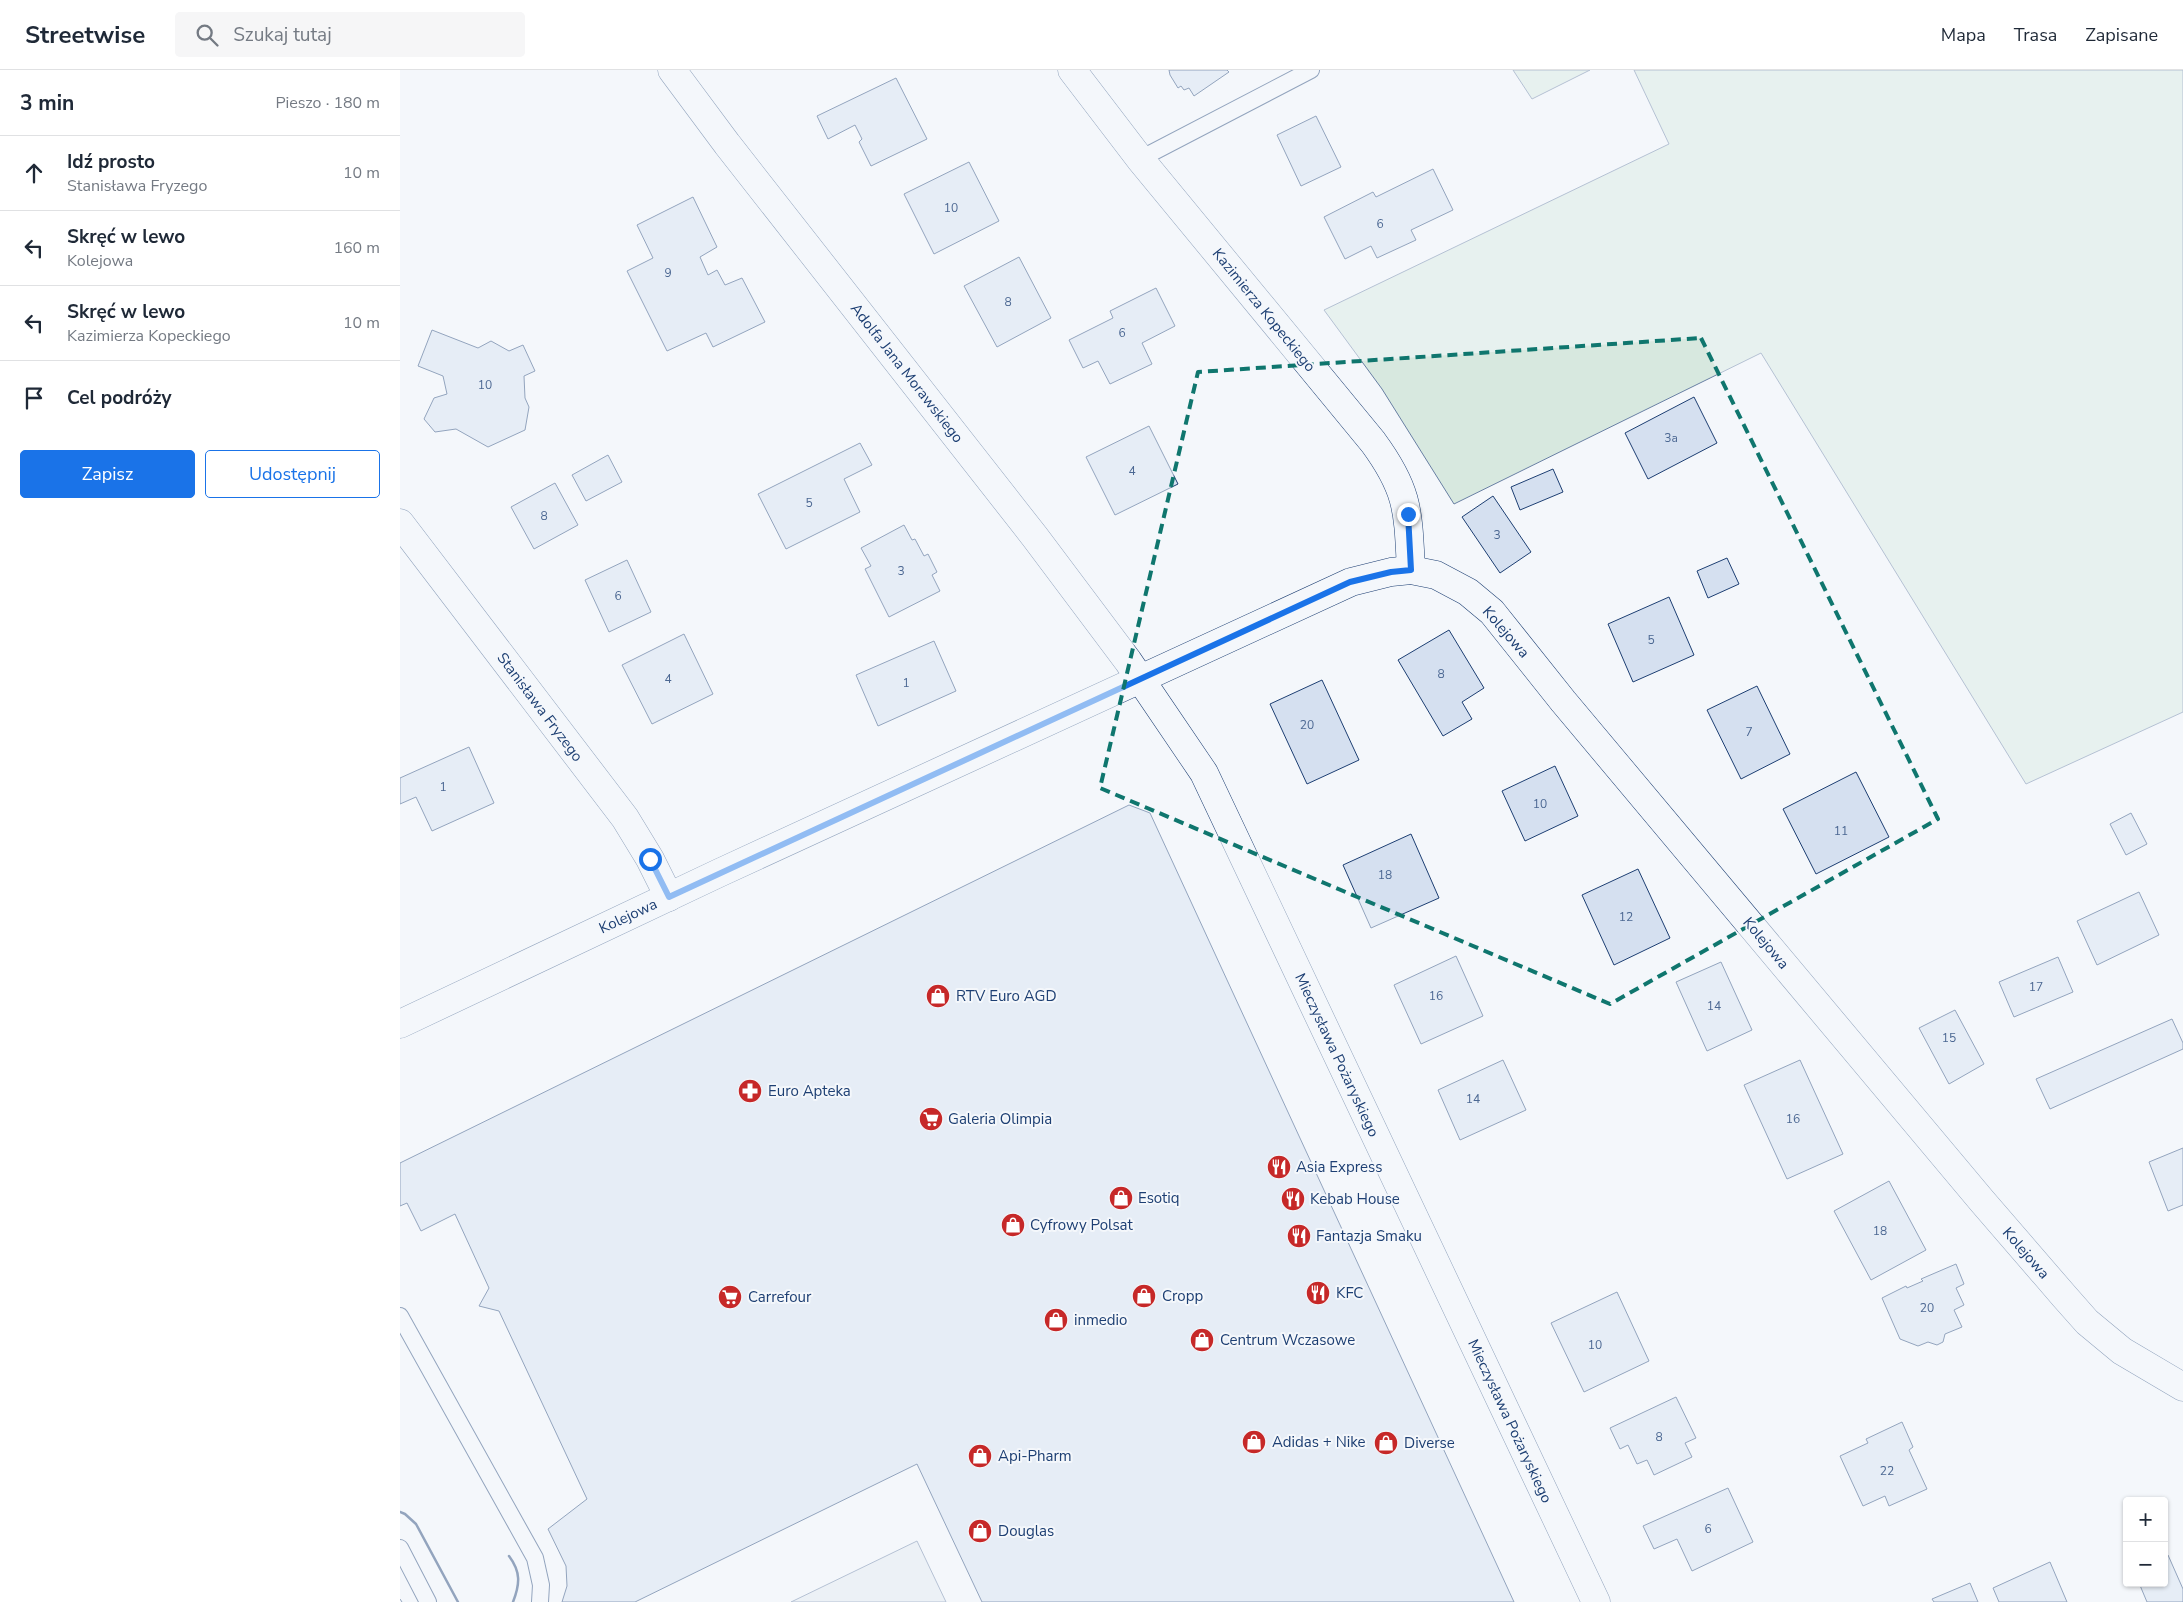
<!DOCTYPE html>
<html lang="pl">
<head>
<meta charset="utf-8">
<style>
	body { margin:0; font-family:"Nunito Sans",sans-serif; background:#f6f6f7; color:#1f2937 }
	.controls { position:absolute; right:15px; bottom:15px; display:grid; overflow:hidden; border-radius:5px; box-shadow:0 1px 4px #0004 }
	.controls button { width:45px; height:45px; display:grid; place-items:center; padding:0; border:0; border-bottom:1px solid #e0e1e3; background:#fff; color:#1f2937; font:25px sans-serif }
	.stop { position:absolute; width:15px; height:15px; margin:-11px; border:4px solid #1a73e8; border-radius:50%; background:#fff }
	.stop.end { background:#1a73e8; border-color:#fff; box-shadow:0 1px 5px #0008 }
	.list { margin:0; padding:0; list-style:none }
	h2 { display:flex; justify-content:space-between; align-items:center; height:65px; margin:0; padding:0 20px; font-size:21px }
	h2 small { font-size:16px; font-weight:400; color:#747a83 }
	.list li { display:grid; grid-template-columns:32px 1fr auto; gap:15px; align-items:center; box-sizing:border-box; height:75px; padding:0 20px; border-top:1px solid #e0e1e3 }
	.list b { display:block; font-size:19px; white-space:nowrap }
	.list p { margin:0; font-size:16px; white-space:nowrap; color:#747a83 }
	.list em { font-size:16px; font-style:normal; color:#747a83 }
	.actions { display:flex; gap:10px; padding:15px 20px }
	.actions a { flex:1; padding:11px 0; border:1px solid #1a73e8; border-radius:5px; text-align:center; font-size:18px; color:#1a73e8 }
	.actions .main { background:#1a73e8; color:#fff }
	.icon { flex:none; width:28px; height:28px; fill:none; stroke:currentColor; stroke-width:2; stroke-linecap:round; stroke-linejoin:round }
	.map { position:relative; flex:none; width:1783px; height:1532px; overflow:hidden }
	header { display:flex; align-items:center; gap:30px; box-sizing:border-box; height:70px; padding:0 25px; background:#fff; border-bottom:1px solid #e0e1e3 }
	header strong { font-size:24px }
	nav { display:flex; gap:28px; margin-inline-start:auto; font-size:18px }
	.search { width:350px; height:45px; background:#f6f6f7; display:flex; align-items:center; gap:12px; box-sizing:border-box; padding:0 18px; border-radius:5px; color:#747a83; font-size:19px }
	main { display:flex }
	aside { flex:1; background:#fff }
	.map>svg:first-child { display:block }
	.green { fill:#d7e8df; stroke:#687fa3 }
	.parking { fill:#e3e8f0; stroke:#687fa3 }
	.building { fill:#d5e0f0; stroke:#1d3f73 }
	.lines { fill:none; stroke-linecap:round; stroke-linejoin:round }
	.lane-casing { stroke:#1d3f73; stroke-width:18 }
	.street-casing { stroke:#1d3f73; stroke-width:29 }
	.lane { stroke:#f4f7fb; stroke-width:16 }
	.street { stroke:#f4f7fb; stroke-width:28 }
	.fence { stroke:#1d3f73; stroke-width:1; stroke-dasharray:6 2.5; stroke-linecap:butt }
	.wall { stroke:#1d3f73; stroke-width:2.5 }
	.route { stroke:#1a73e8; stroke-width:6 }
	.marked { fill:none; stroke:#0f766e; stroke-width:4; stroke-dasharray:10 6; stroke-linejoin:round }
	.labels { text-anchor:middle; stroke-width:4; stroke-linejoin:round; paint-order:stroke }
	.number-label { font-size:12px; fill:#4b6792 }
	.street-label { font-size:15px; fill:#1d3f73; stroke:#f4f7fb }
	.poi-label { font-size:15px; fill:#1d3f73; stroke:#f4f7fb; text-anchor:start }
</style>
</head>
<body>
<header>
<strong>Streetwise</strong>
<div class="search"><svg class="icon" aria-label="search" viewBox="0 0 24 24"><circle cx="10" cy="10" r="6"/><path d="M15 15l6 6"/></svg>Szukaj tutaj</div>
<nav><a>Mapa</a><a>Trasa</a><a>Zapisane</a></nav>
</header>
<main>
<aside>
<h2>3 min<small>Pieszo · 180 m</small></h2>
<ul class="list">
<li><svg class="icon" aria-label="ahead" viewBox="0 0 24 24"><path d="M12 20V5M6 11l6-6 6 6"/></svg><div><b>Idź prosto</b><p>Stanisława Fryzego</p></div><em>10 m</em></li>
<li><svg class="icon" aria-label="left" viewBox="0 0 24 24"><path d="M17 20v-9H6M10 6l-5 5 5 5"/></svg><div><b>Skręć w lewo</b><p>Kolejowa</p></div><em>160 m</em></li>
<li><svg class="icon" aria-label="left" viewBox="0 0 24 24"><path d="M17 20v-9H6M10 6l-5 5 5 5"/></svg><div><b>Skręć w lewo</b><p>Kazimierza Kopeckiego</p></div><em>10 m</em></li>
<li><svg class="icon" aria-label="arrive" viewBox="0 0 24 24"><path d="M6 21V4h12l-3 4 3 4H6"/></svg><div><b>Cel podróży</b></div></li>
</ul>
<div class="actions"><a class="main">Zapisz</a><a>Udostępnij</a></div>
</aside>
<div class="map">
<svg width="1783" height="1532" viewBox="0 0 1783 1532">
	<rect width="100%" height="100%" fill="#f4f7fb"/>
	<g class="green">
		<path d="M1113,0H1190L1132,29Z"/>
		<path d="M1234,0H1783V642L1626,714L1361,283L1054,434L982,319L924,240L1269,74Z"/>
	</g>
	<path class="parking" d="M517,1471L546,1532H391Z"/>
	<g class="building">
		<path d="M769,0H827L829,2L794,26L789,18L784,20L781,16L778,18L770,5Z"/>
		<path d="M496,8L527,69L471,96L459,72L462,69L455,55L428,69L417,46Z"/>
		<path d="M916,46L941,97L901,116L877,65Z"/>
		<path d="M569,92L599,151L534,184L504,124Z"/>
		<path d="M1033,99L1053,140L1011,160L1016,170L977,188L971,176L945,189L924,147L973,122L976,127Z"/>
		<path d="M293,127L317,177L300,187L308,205L317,200L325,215L342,208L365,252L313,277L306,263L267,281L227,201L253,188L237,155Z"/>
		<path d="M619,187L651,248L597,277L564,216Z"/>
		<path d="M756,218L775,256L742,273L752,294L710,314L698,291L683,298L669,270L713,248L710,241Z"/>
		<path d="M32,260L78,278L91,271L109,281L123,275L135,301L124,306L125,328L129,337L125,360L88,377L56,359L35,362L24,349L34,328L47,324L43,306L18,296Z"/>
		<path d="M1294,327L1317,373L1248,409L1225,363Z"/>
		<path d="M749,356L778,414L715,445L686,387Z"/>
		<path d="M460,373L472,395L444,409L460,442L386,479L358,424Z"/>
		<path d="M208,385L222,412L186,431L172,405Z"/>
		<path d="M1153,399L1163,422L1120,440L1111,417Z"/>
		<path d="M155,413L178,455L134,479L111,437Z"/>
		<path d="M1093,426L1131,482L1100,503L1062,447Z"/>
		<path d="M504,455L512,470L515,469L524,486L528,484L537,502L532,505L540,521L489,547L465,499L471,496L461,478Z"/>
		<path d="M1327,488L1339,514L1308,528L1297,501Z"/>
		<path d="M227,490L251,542L209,562L185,510Z"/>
		<path d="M1269,527L1294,585L1233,612L1208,554Z"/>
		<path d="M1049,560L1084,618L1062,632L1072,649L1043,666L998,590Z"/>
		<path d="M284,564L313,624L252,654L222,595Z"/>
		<path d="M534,571L556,621L478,656L456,605Z"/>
		<path d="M922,610L959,690L907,714L870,634Z"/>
		<path d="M1357,616L1390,684L1341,709L1307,640Z"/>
		<path d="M69,677L94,733L32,761L16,727L0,734V708Z"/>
		<path d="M1155,696L1178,746L1125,771L1102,721Z"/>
		<path d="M1456,702L1489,767L1416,804L1383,739Z"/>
		<path d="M729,735L750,743L1114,1532H582L517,1394L235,1532H162L167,1516L166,1496L148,1459L187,1429L99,1241L79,1236L89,1218L55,1144L21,1161L7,1133L0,1136V1093Z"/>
		<path d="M1731,743L1747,774L1726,785L1710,754Z"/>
		<path d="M1011,764L1039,828L971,858L943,795Z"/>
		<path d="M1238,799L1270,868L1214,895L1182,825Z"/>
		<path d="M1739,822L1759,865L1697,895L1677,851Z"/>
		<path d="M1056,886L1083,946L1021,974L994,915Z"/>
		<path d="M1658,887L1673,922L1614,947L1599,912Z"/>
		<path d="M1321,892L1352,960L1307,981L1276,912Z"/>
		<path d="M1555,940L1584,994L1549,1014L1519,958Z"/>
		<path d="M1772,949L1783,973V979L1650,1039L1636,1009Z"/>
		<path d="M1103,990L1126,1040L1060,1070L1038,1020Z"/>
		<path d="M1400,990L1443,1084L1387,1109L1344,1015Z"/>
		<path d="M1783,1078V1135L1768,1141L1749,1092Z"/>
		<path d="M1489,1111L1526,1180L1471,1210L1434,1141Z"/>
		<path d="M1556,1194L1564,1214L1556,1218L1564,1235L1554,1240L1562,1257L1545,1264L1543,1272L1537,1275L1528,1272L1518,1276L1500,1269L1482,1228L1506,1216L1507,1218L1523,1211L1521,1209Z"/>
		<path d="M1217,1222L1249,1291L1184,1322L1151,1253Z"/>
		<path d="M1276,1327L1296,1368L1285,1373L1292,1387L1254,1405L1247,1390L1237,1394L1228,1375L1220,1379L1210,1358Z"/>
		<path d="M1502,1352L1513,1377L1509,1380L1527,1419L1489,1436L1485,1426L1463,1436L1440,1386L1468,1373L1466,1369Z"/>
		<path d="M1328,1418L1353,1472L1292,1501L1277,1469L1254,1479L1243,1456Z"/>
		<path d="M1768,1485L1783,1519V1532H1747L1739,1513H1764V1487Z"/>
		<path d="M1650,1492L1667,1532H1599L1593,1518Z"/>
		<path d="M1570,1513L1578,1532H1534L1532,1529Z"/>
	</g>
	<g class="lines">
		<g class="lane-casing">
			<g id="lane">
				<path d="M740,89L911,0"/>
				<path d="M0,1246L135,1488L141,1515L140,1532"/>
				<path d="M0,1478L28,1532"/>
			</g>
		</g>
		<g class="street-casing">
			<g id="street">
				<path d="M272,0L327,74L635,467L728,591L804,703L1196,1532"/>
				<path d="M672,0L740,89L973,372C1009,421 1008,441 1011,500"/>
				<path d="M0,453L225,748L250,789L269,827"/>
				<path d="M0,954L319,803L951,512L991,502L1011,500L1036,505L1068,522L1092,542L1163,631L1582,1131L1664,1226L1687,1252L1722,1281L1783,1317"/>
			</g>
		</g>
		<use href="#lane" class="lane"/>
		<use href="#street" class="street"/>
		<path class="fence" d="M0,1529L2,1532"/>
		<g class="wall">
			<path d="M0,1442L5,1444L16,1454L58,1532"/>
			<path d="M109,1486C121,1502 120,1514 113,1532"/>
		</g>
	</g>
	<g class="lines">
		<path class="route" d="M250,789L269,827L950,512L991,502L1011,500L1008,444"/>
	</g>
	<path d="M0 0H1783V1532H0ZM1301,268L1538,749L1210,934L700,718L798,302Z" fill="#f4f7fb" fill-opacity=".55" fill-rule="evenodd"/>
	<path class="marked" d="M1301,268L1538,749L1210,934L700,718L798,302Z"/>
	<defs>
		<g id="shop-disc" transform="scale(1.25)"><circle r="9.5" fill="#c62828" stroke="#f4f7fb"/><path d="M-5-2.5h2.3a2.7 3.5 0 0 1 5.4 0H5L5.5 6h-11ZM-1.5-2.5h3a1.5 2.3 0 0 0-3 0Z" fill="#fff"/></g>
		<g id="pharmacy-disc" transform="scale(1.25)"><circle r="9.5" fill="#c62828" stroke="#f4f7fb"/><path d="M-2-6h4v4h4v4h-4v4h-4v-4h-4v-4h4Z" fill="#fff"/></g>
		<g id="supermarket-disc" transform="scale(1.25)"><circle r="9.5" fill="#c62828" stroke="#f4f7fb"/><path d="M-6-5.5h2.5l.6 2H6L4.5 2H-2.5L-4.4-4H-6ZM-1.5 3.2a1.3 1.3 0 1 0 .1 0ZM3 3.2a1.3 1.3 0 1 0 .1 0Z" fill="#fff"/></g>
		<g id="restaurant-disc" transform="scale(1.25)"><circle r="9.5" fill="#c62828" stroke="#f4f7fb"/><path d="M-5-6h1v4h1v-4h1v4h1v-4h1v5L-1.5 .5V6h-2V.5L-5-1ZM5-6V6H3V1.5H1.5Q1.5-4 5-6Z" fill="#fff"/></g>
	</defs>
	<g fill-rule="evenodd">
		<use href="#shop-disc" x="538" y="926"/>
		<use href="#pharmacy-disc" x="350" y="1021"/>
		<use href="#supermarket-disc" x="531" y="1049"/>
		<use href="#restaurant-disc" x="879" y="1097"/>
		<use href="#shop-disc" x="721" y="1128"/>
		<use href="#restaurant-disc" x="893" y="1129"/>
		<use href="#shop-disc" x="613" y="1155"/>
		<use href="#restaurant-disc" x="899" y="1166"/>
		<use href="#restaurant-disc" x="918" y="1223"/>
		<use href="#shop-disc" x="744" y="1226"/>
		<use href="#supermarket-disc" x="330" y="1227"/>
		<use href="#shop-disc" x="656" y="1250"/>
		<use href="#shop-disc" x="802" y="1270"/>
		<use href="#shop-disc" x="854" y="1372"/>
		<use href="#shop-disc" x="986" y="1373"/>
		<use href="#shop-disc" x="580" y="1386"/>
		<use href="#shop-disc" x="580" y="1461"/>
	</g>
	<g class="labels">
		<g class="number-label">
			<text x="551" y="142">10</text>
			<text x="980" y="158">6</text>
			<text x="268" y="207">9</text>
			<text x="608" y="236">8</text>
			<text x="722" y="267">6</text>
			<text x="85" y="319">10</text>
			<text x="1271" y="372">3a</text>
			<text x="732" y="405">4</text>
			<text x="409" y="437">5</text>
			<text x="144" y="450">8</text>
			<text x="1097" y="469">3</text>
			<text x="501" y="505">3</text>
			<text x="218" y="530">6</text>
			<text x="1251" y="574">5</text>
			<text x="1041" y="608">8</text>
			<text x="268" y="613">4</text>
			<text x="506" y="617">1</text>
			<text x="907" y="659">20</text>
			<text x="1349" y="666">7</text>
			<text x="43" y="721">1</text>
			<text x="1140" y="738">10</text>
			<text x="1441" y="765">11</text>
			<text x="985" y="809">18</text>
			<text x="1226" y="851">12</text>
			<text x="1636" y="921">17</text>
			<text x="1036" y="930">16</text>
			<text x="1314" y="940">14</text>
			<text x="1549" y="972">15</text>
			<text x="1073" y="1033">14</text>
			<text x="1393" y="1053">16</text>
			<text x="1480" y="1165">18</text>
			<text x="1527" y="1242">20</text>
			<text x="1195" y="1279">10</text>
			<text x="1259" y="1371">8</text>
			<text x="1487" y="1405">22</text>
			<text x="1308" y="1463">6</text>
		</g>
		<g class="street-label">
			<text transform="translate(864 240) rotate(51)" y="5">Kazimierza Kopeckiego</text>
			<text transform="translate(507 303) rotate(52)" y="5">Adolfa Jana Morawskiego</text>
			<text transform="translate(1106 562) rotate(49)" y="5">Kolejowa</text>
			<text transform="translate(140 637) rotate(53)" y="5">Stanisława Fryzego</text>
			<text transform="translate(228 846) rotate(-25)" y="5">Kolejowa</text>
			<text transform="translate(1366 873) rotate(50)" y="5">Kolejowa</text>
			<text transform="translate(937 985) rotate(65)" y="5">Mieczysława Pożaryskiego</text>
			<text transform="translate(1626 1183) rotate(49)" y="5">Kolejowa</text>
			<text transform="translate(1110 1351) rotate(65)" y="5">Mieczysława Pożaryskiego</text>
		</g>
		<g class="poi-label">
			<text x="556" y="931">RTV Euro AGD</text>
			<text x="368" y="1026">Euro Apteka</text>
			<text x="548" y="1054">Galeria Olimpia</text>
			<text x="896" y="1102">Asia Express</text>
			<text x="738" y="1133">Esotiq</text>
			<text x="910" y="1134">Kebab House</text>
			<text x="630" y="1160">Cyfrowy Polsat</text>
			<text x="916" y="1171">Fantazja Smaku</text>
			<text x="936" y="1228">KFC</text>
			<text x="762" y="1231">Cropp</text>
			<text x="348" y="1232">Carrefour</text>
			<text x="674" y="1255">inmedio</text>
			<text x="820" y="1275">Centrum Wczasowe</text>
			<text x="872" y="1377">Adidas + Nike</text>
			<text x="1004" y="1378">Diverse</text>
			<text x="598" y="1391">Api-Pharm</text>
			<text x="598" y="1466">Douglas</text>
		</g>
	</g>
</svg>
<div class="controls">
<button>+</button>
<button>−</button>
</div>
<div class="stop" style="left:250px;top:789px"></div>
<div class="stop end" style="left:1008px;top:444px"></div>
</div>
</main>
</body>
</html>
